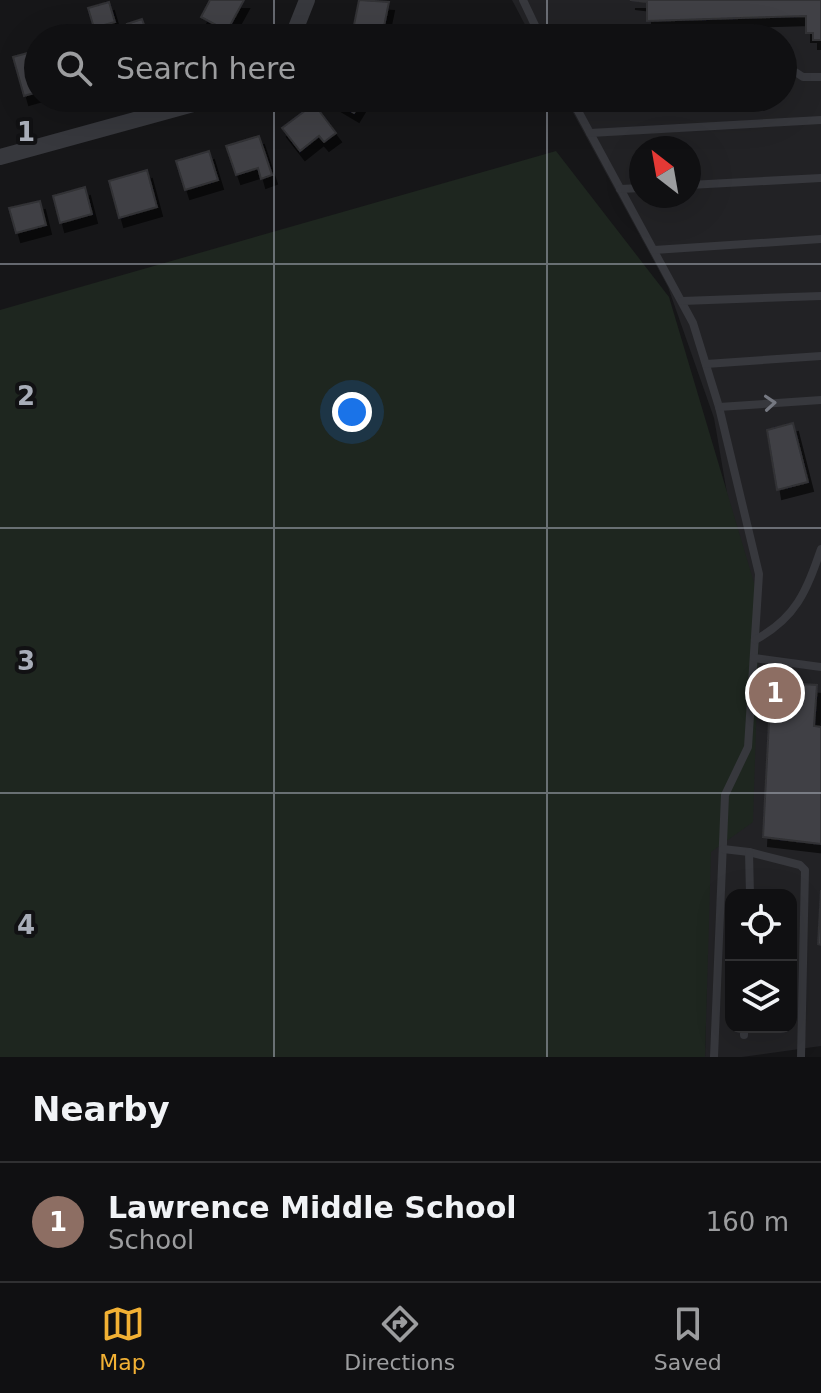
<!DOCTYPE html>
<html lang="en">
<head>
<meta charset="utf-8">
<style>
	body { margin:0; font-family:"DejaVu Sans",sans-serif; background:#1e1e20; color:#f1f3f6 }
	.controls { position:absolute; right:24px; bottom:24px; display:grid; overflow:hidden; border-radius:16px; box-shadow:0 8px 32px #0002 }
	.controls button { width:72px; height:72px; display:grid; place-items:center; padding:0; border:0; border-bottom:2px solid #303032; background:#101012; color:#f1f3f6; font:40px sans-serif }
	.compass { position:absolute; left:629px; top:136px; width:72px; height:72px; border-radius:50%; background:#101012; box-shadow:0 8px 32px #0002; rotate:329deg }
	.you { position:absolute; left:352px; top:412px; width:28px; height:28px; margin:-20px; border:6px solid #fff; border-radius:50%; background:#1a73e8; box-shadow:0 0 0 12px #1a73e833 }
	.badge { display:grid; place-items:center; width:52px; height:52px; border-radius:50%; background:#f2b134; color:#fff; font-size:26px; font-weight:700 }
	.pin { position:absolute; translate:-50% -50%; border:4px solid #fff; box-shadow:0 2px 8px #0006 }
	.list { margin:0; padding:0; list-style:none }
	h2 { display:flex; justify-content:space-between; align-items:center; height:104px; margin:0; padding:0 32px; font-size:34px }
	h2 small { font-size:26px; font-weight:400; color:#9c9d9f }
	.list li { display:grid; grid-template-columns:52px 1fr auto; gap:24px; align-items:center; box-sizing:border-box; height:120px; padding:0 32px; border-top:2px solid #303032 }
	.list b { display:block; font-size:30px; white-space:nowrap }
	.list p { margin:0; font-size:26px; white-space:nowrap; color:#9c9d9f }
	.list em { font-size:26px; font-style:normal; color:#9c9d9f }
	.icon { flex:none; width:44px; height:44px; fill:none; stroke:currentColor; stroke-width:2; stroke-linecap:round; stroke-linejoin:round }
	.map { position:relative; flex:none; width:821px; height:1057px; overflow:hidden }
	.search { position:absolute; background:#101012; box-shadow:0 8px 32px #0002; left:24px; right:24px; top:24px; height:88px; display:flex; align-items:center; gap:20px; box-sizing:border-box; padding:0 28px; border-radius:44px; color:#9c9d9f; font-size:30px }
	.sheet { height:224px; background:#101012 }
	nav { display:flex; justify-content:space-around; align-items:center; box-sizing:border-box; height:112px; border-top:2px solid #303032; background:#101012; font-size:22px; color:#9c9d9f }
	nav a { display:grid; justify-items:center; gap:4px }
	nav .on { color:#f2b134 }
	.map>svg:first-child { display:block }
	.built { fill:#222225; fill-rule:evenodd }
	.green { fill:#1e261f }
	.building { fill:#404145; stroke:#303034; stroke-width:2; filter:url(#shadow) }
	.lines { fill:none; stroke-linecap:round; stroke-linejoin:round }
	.lane { stroke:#37383d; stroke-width:8 }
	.street { stroke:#37383d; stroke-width:16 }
	.oneway { stroke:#757881 }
	.grid { fill:none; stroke:#a8adb8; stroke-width:2; stroke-opacity:0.55 }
	.grid-label { font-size:26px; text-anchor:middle; font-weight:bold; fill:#a8adb8; stroke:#111113; stroke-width:8; stroke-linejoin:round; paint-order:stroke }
</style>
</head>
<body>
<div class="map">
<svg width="821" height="1057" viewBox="0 0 821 1057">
	<defs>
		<filter id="shadow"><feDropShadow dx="5" dy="9" stdDeviation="0" flood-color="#0009"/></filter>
	</defs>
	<rect width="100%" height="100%" fill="#161618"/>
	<path class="built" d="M512,0H821V1046L742,1057H705L711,777L747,609L714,418L668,287L565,98H783V38H532ZM641,148H689V196H641ZM731,895H791V1027H731Z"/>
	<path class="green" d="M556,151L669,297L760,603L753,822L711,852L705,1057H0V310Z"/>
	<g class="building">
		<path d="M210,0H244L227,31L201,17Z"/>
		<path d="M359,0L389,2L382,36L353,30Z"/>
		<path d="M630,0H821V40H813V33H806V16L647,21V2Z"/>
		<path d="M109,2L115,22L94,28L88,8Z"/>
		<path d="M142,19L147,33L163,28L166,38H132L127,24Z"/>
		<path d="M38,50V92L24,96L13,57Z"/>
		<path d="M329,98H363L354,113Z"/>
		<path d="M314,104L336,133L324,142L319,136L300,151L282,128Z"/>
		<path d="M259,136L272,175L261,179L258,168L236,175L226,146Z"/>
		<path d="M209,151L218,180L185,190L176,161Z"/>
		<path d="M147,170L157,207L119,218L109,181Z"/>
		<path d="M85,187L92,214L60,223L53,196Z"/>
		<path d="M40,201L46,225L16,233L9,208Z"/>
		<path d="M793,423L808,482L777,490L767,430Z"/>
		<path d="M771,682L817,685L814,726L821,727V844L763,837Z"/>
		<path d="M821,890V945L818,944Z"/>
	</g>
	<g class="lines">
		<g class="lane">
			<path d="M523,0L541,38"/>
			<path d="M783,64L803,77H821"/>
			<path d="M571,98L693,323L719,407L759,574L748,747L725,795L714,1057"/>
			<path d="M590,133L821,120"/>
			<path d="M689,185L821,178"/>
			<path d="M620,189L641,188"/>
			<path d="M654,250L821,239"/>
			<path d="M682,301L821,296"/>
			<path d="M706,364L821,356"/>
			<path d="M719,407L821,400"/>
			<path d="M755,640C796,618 806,592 821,549"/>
			<path d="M754,658L821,667"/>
			<path d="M723,849L749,852L800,865L805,870L801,1057"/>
			<path d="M749,852L750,895"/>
			<path d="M744,1035V1027"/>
		</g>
		<g class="street">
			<path d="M292,38L307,0"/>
			<path d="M0,157L215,98"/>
		</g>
	</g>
	<defs><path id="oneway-chevron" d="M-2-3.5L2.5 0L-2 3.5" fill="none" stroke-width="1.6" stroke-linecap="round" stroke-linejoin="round" transform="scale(2)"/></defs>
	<use class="oneway" href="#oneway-chevron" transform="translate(770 403) rotate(-4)"/>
	<path class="grid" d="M274,0V38M547,0V38M274,98V1057M547,98V1057M0,264H821M0,528H821M0,793H821"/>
	<g class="grid-label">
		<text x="26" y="141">1</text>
		<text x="26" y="405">2</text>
		<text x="26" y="670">3</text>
		<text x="26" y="934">4</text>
	</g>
</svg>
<div class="controls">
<button><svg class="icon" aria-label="locate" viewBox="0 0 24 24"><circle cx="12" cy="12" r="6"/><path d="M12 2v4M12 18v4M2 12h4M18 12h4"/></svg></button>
<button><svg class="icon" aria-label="layers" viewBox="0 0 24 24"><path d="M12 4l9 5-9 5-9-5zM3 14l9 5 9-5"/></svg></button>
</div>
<svg class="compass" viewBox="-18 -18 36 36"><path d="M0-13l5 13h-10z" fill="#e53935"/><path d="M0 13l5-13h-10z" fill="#9c9d9f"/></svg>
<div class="you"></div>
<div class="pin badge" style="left:775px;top:693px;background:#8d6e63">1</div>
<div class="search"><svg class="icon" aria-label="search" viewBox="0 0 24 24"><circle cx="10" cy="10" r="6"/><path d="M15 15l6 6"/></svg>Search here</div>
</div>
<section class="sheet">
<h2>Nearby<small></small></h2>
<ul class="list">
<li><span class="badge" style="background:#8d6e63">1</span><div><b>Lawrence Middle School</b><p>School</p></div><em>160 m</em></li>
</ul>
</section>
<nav>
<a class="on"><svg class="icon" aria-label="map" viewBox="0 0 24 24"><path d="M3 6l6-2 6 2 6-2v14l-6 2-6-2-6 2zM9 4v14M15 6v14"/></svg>Map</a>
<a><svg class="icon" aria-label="directions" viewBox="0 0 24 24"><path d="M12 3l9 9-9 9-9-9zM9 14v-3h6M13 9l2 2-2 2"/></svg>Directions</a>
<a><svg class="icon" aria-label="saved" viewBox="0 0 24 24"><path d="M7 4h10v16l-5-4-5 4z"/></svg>Saved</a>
</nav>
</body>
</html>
